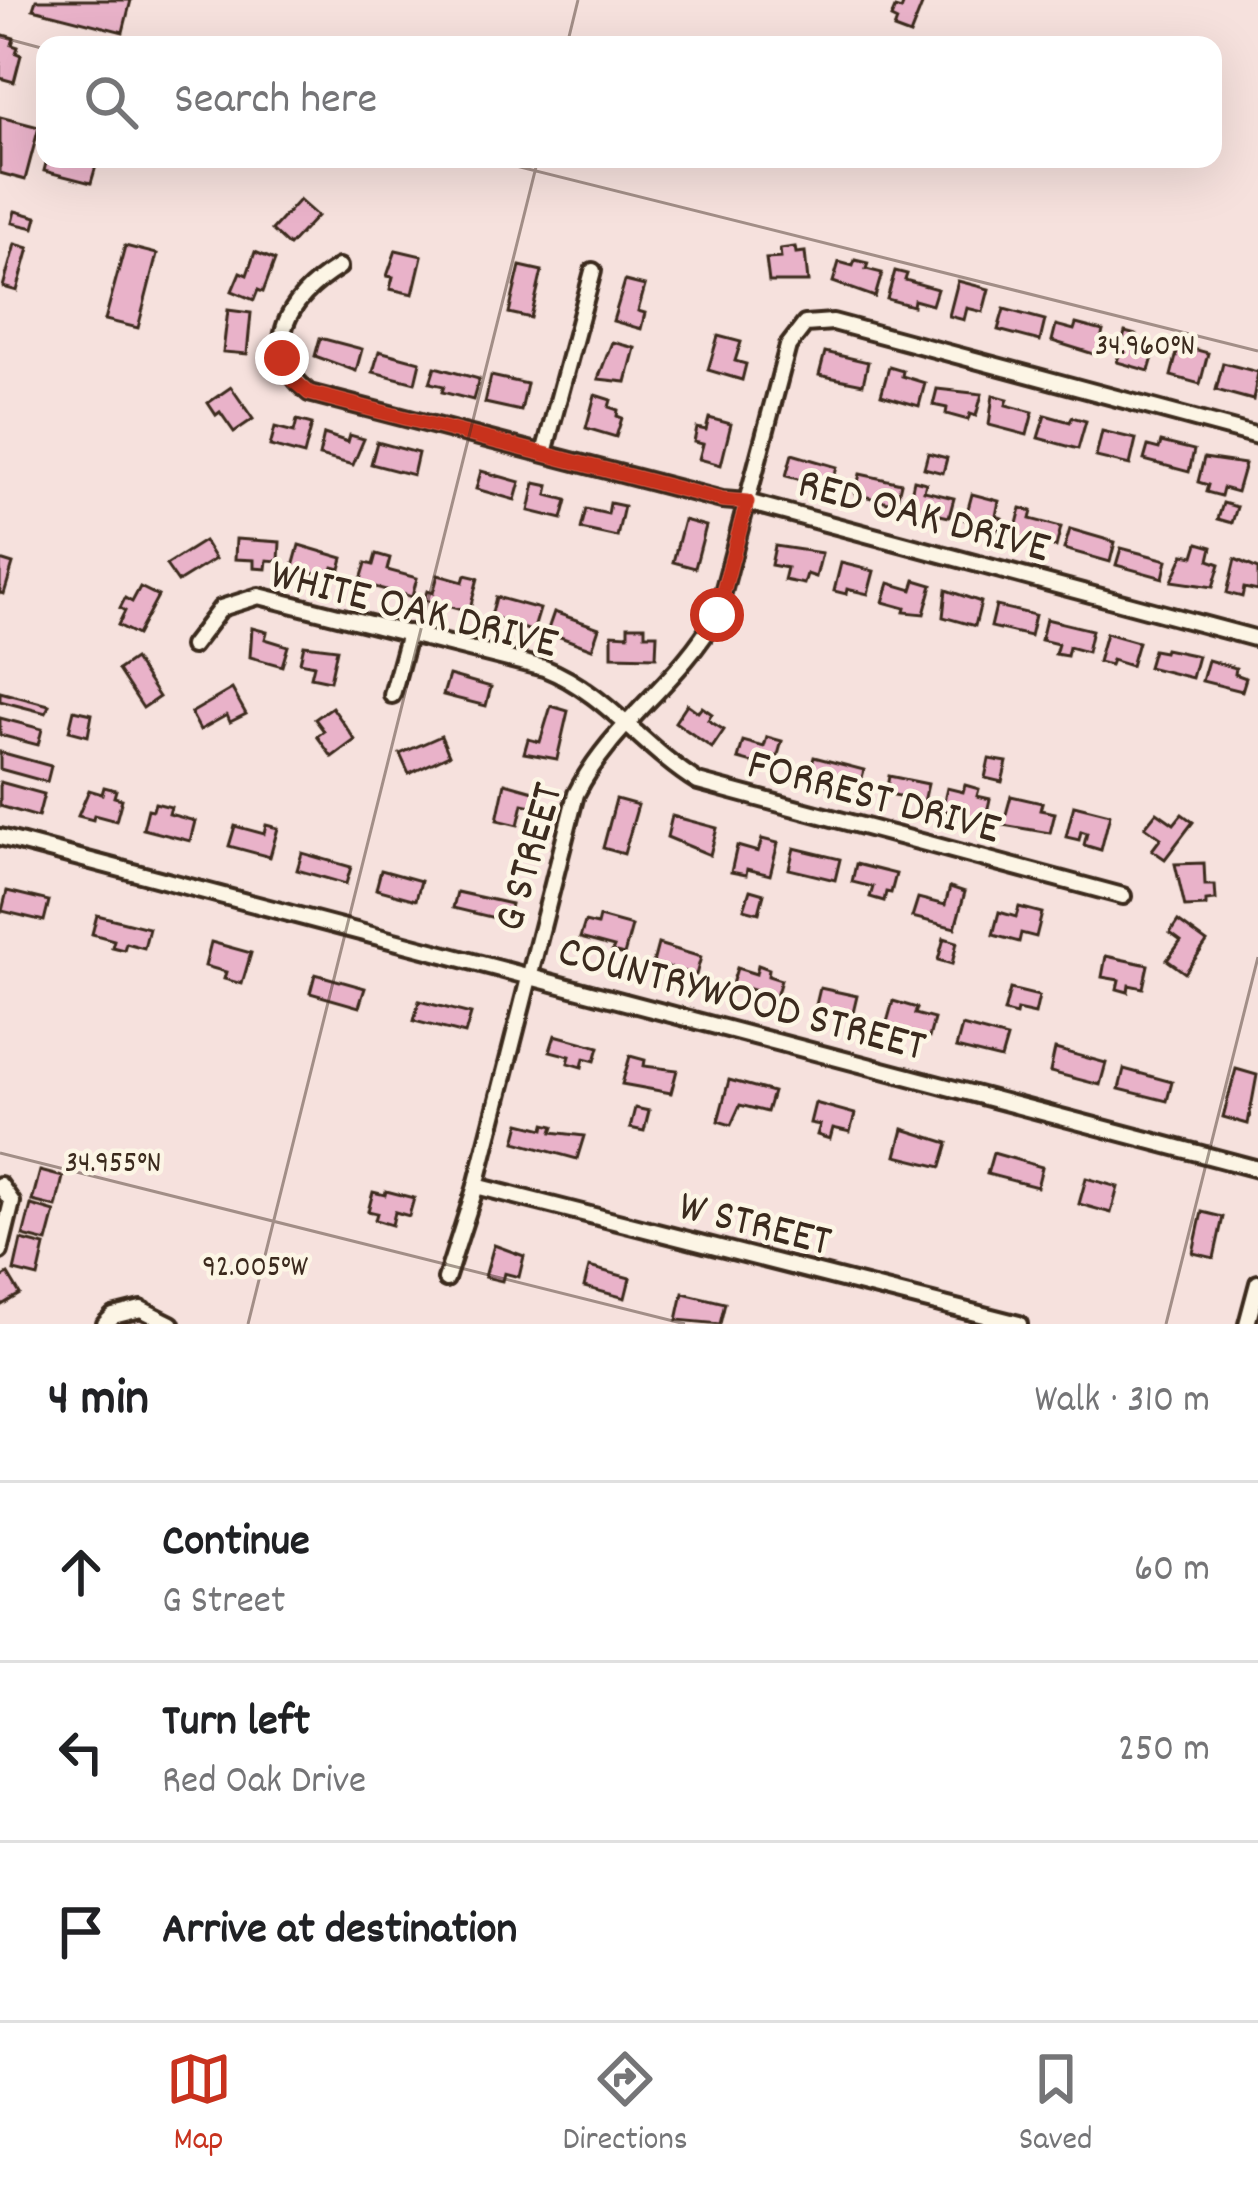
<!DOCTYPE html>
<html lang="en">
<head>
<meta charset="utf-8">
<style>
	body { margin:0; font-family:Dekko,sans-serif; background:#f2f2f2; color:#202124 }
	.stop { position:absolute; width:36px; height:36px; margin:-27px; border:9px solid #c8321e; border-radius:50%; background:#fff }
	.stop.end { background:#c8321e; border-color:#fff; box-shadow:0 3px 12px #0008 }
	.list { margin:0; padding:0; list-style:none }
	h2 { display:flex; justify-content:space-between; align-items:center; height:156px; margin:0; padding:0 48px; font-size:51px }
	h2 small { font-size:39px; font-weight:400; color:#757577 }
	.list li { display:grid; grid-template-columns:78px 1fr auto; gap:36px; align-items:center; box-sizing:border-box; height:180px; padding:0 48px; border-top:3px solid #e0e0e0 }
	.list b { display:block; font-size:45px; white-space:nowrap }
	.list p { margin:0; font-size:39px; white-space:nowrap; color:#757577 }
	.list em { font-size:39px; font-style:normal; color:#757577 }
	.icon { flex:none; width:66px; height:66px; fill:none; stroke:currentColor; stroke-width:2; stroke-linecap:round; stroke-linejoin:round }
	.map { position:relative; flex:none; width:1258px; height:1324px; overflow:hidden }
	.search { position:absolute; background:#fff; box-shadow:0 12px 48px #0002; left:36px; right:36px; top:36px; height:132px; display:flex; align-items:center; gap:30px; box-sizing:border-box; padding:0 42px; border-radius:24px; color:#757577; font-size:45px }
	.sheet { height:696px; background:#fff }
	nav { display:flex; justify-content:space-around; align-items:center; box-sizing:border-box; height:168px; border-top:3px solid #e0e0e0; background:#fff; font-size:33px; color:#757577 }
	nav a { display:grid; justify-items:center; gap:6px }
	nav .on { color:#c8321e }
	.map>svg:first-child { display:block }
	.building { fill:#e9b2c9; stroke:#3b2a1e; stroke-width:3 }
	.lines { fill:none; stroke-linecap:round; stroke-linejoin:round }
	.minor-casing { stroke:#3b2a1e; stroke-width:22 }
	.minor { stroke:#fcf5e5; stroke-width:14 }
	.route { stroke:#c8321e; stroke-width:15 }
	.ticks { fill:none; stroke:#3b2a1e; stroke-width:3; stroke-opacity:0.45 }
	.labels { text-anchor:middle; stroke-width:9; stroke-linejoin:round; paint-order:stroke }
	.street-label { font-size:45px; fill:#3b2a1e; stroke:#fcf5e5 }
	.ticks-label { font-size:30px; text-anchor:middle; fill:#3b2a1e; stroke:#fcf5e5; stroke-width:9; stroke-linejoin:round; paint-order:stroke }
</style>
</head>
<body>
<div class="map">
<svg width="1258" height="1324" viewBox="0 0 1258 1324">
	<rect width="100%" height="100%" fill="#f6e1dd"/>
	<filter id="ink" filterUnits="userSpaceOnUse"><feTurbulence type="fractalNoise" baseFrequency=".00833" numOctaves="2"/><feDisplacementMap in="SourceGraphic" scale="24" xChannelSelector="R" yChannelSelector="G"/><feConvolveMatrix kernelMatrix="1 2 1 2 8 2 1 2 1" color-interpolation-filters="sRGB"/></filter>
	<g filter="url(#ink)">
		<g class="building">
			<path d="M36,0H131L123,32L33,9Z"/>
			<path d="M905,0H924L910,35L894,29L897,21L891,18L895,8L901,10Z"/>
			<path d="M0,34L14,38L12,45L18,47L16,53L21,55L14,82L0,78Z"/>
			<path d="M0,117L39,127L25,180L0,173Z"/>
			<path d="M47,159H98L91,183L44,171Z"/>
			<path d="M299,200L317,216L289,246L272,230Z"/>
			<path d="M15,211L37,217L34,228L12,223Z"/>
			<path d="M15,244L29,248L17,291L3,287Z"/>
			<path d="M125,246L157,254L138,328L105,320Z"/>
			<path d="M795,247L796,253L805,252L808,282H769L766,259L781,258L780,249Z"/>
			<path d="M396,250L422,256L413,294L390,289L393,277L387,276Z"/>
			<path d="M255,252L275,260L263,292L258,290L254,300L232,291L240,272L247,275Z"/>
			<path d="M855,260L868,263L866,269L882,273L875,297L833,282L839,262L853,266Z"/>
			<path d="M520,266L542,271L531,318L509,313Z"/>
			<path d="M895,271L907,274L905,280L937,289L932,305L914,300L913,306L887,299Z"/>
			<path d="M625,281L645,286L638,311L645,313L641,329L613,321Z"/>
			<path d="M958,281L989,289L983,312L967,308L964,320L949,316Z"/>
			<path d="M1004,309L1045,320L1040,341L998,330Z"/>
			<path d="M228,310L251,313L247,354L223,352Z"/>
			<path d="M1076,324L1103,331L1097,355L1052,341L1056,325L1074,330Z"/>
			<path d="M1125,332L1136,335L1134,341L1156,347L1149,371L1117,362Z"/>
			<path d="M718,336L741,342L735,361L746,364L742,380L708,370Z"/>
			<path d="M320,338L362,349L356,371L315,356Z"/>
			<path d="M612,342L635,348L626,382L598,379Z"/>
			<path d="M1179,345L1208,353L1200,384L1171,376Z"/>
			<path d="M379,351L420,362L415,383L373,372Z"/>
			<path d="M825,352L868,362L863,384L819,375Z"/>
			<path d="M1223,363L1258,372L1253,400L1216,390Z"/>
			<path d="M435,367L479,379L473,400L442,392L444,386L430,383Z"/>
			<path d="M889,367L903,371L902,376L925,383L919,406L881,395Z"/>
			<path d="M491,376L527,384L521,411L485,403Z"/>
			<path d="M231,387L253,419L234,432L220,412L216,415L208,403Z"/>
			<path d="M937,389L982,394L976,416L970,414L968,420L946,414L947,408L933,405Z"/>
			<path d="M595,395L611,400L609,407L618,410L617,416L622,418L616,437L586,428Z"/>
			<path d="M993,395L1008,399L1006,405L1033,412L1027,435L989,425Z"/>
			<path d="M1045,415L1070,422L1072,417L1086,421L1078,449L1038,438Z"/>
			<path d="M709,418L731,424L721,465L699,459L703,444L694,442L697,428L706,430Z"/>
			<path d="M297,420L312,424L304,455L270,446L275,427L294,432Z"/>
			<path d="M1102,431L1136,439L1130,465L1096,457Z"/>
			<path d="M324,434L348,442L350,435L364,439L353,465L319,456Z"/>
			<path d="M377,442L418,453L413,475L371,464Z"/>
			<path d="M1161,442L1194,450L1189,472L1144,460L1148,446L1159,449Z"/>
			<path d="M928,453L947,458L943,473L924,468Z"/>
			<path d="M792,454L837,467L831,488L786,476Z"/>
			<path d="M1204,458L1245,464L1237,492L1223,488L1221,496L1206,492L1208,485L1198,482Z"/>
			<path d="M481,471L520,482L515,500L476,489Z"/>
			<path d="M860,474L901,483L896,504L855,494Z"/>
			<path d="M914,480L926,483L924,491L954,498L949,517L908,508Z"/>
			<path d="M535,483L549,486L547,495L567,500L562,519L529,511Z"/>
			<path d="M972,494L999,501L996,516L1002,518L998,534L965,520Z"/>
			<path d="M610,503L624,506L617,537L581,529L586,509L608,514Z"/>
			<path d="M1223,503L1237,507L1232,523L1218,519Z"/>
			<path d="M1021,508L1032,511L1030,519L1061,527L1056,547L1014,536Z"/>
			<path d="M684,520L706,526L695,568L673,562Z"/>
			<path d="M1070,529L1115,542L1110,562L1064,549Z"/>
			<path d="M236,539L280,542L279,561L267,560L266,569L254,568V560L235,559Z"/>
			<path d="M204,541L215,559L178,582L166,565Z"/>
			<path d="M1198,543L1212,547L1209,560L1220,564L1213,587L1172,581L1184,554L1194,556Z"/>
			<path d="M299,545L343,558L340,569L333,567L330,577L293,567Z"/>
			<path d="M775,546L822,553L816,577L807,574L804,584L784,580L787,568L771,565Z"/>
			<path d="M1121,548L1167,560L1163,578L1116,565Z"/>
			<path d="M376,554L390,558L387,570L417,578L412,597L360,583L366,563L373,565Z"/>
			<path d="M1235,559L1258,569V591L1244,588L1242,597L1227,593Z"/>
			<path d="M0,560L13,564L4,594L0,593Z"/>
			<path d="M841,563L874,571L868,594L847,589L846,594L834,591Z"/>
			<path d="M438,575L463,582L465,575L478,578L469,612L424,600L427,591L433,593Z"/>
			<path d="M915,580L932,585L924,614L904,612L905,608L883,602L889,583L912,590Z"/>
			<path d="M140,587L158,596L137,635L118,625L125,611L120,608L125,598L132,602Z"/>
			<path d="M946,590L981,602L975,626L943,617Z"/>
			<path d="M496,597L540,609L533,632L491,616Z"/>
			<path d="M996,606L1035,615L1030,636L991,627Z"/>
			<path d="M554,612L599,628L592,649L547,632Z"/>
			<path d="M1046,619L1092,630L1087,652L1069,647L1067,656L1055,654L1058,644L1041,640Z"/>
			<path d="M628,626H645V634H657L656,657L612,656V634L628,635Z"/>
			<path d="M252,628L267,632L265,639L288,646L282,666L250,657Z"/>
			<path d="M1106,633L1138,642L1131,666L1112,660L1110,665L1098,662Z"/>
			<path d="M304,645L337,649L330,681L311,677L314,665L300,662Z"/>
			<path d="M1165,649L1198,656L1192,678L1148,667L1153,650L1164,652Z"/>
			<path d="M134,659L159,697L143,708L118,670Z"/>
			<path d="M1208,660L1236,668L1235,674L1246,678L1242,691L1202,681Z"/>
			<path d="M449,675L491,687L486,706L443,695Z"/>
			<path d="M232,689L246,714L230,722L227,715L200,730L191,713Z"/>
			<path d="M0,692L49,705L46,713L0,701Z"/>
			<path d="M687,704L698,712L702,707L712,714L708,720L724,730L712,748L675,722Z"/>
			<path d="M551,706L568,711L557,759L524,753L528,739L540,742Z"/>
			<path d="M332,707L355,740L332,757L317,736L324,731L315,719Z"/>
			<path d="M74,710L92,714L88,736L69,731Z"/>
			<path d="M0,718L42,729L38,745L0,735Z"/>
			<path d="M441,736L449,755L409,774L400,754Z"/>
			<path d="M767,737L782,741L774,769L738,759L743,741L764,747Z"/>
			<path d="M0,752L51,766L47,782L0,769Z"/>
			<path d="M814,757L864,770L859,789L824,784L825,779L809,775Z"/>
			<path d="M989,759L1007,762L1002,782L985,778Z"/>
			<path d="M889,776L928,784L924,802L886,793Z"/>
			<path d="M0,782L44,794L38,817L0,806Z"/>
			<path d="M505,783L541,793L537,807L523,804L518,825L497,820Z"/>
			<path d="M965,785L979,789L977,796L990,799L985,821L942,810L947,788L963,792Z"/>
			<path d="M104,787L116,790L114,797L122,799L116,821L94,815L93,820L78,816L89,790L102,794Z"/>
			<path d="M1011,796L1042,803L1040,810L1055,813L1050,833L1003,825Z"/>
			<path d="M616,799L638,805L624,854L603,848Z"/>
			<path d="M155,803L171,807L169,814L195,821L190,841L143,829L148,809L153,810Z"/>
			<path d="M1074,805L1110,814L1101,850L1084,845L1087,833L1081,831L1079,840L1066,837Z"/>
			<path d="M1157,812L1174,824L1182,814L1193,822L1165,859L1152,850L1161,838L1145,827Z"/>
			<path d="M672,816L717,828L710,855L667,837Z"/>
			<path d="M266,825L278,828L270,857L229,846L235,826L264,834Z"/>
			<path d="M762,839L778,843L770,875L747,869L746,875L731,872L737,846L758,852Z"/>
			<path d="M794,848L840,859L835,880L789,869Z"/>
			<path d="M302,853L351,867L346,884L297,870Z"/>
			<path d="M1204,863L1205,885H1215L1216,900L1206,901V906L1185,907L1175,864Z"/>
			<path d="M856,864L896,874L891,893L886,892L884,901L870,897L873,887L852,882Z"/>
			<path d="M381,870L421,881L416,900L376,889Z"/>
			<path d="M950,887L965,892L955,928L912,917L918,898L945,905Z"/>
			<path d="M750,890L764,894L759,913L744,909Z"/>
			<path d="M7,891L49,901L44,921L2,911Z"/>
			<path d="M457,892L511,904L507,921L453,908Z"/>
			<path d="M1019,907L1042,913L1036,937L1021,933L1019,942L993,935L999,912L1016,917Z"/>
			<path d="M97,915L149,928L144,948L126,943L124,950L112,947L114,940L92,934Z"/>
			<path d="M599,917L632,926L624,955L612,952L614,947L580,938L585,922L597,925Z"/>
			<path d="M1178,921L1207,942L1185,973L1167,960L1181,941L1170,933Z"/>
			<path d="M944,938L957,942L952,964L938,960Z"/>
			<path d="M211,942L251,953L242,984L224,979L226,972L205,966Z"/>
			<path d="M658,944L701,957L696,975L653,963Z"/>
			<path d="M1106,956L1148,965L1143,988L1129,985L1128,992L1117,989L1119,980L1102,977Z"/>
			<path d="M758,965L769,969L768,976L781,980L776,997L732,984L737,968L756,974Z"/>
			<path d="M315,974L365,988L359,1007L310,993Z"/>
			<path d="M820,988L857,996L852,1017L815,1009Z"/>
			<path d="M1010,989L1039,996L1035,1014L1017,1010L1016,1015L1004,1012Z"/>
			<path d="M419,1001L471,1014L465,1034L414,1021Z"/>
			<path d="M893,1001L917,1008L915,1014L934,1019L929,1038L886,1026Z"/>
			<path d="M962,1026L1007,1038L1001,1059L956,1048Z"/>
			<path d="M555,1035L599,1047L595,1061L584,1058L582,1067L568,1063L570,1056L550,1051Z"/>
			<path d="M1055,1049L1106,1063L1100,1085L1050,1072Z"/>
			<path d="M630,1056L645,1060L644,1066L677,1070L671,1093L622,1084Z"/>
			<path d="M1124,1069L1172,1082L1167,1101L1119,1089Z"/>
			<path d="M1236,1069L1257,1075L1248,1124L1223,1117Z"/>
			<path d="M729,1080L773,1092L767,1112L740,1105L731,1125L718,1121Z"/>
			<path d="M815,1103L855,1114L850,1132L833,1128L830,1139L817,1135L820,1125L810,1123Z"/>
			<path d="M635,1108L649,1111L644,1131L630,1128Z"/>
			<path d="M520,1123L544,1129L545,1124L554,1126L552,1132L584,1136L577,1159L515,1142Z"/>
			<path d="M903,1129L948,1143L941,1167L896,1156Z"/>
			<path d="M993,1153L1042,1167L1037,1187L987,1174Z"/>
			<path d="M40,1171L63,1177L56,1207L32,1201Z"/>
			<path d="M1086,1178L1118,1187L1111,1213L1079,1204Z"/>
			<path d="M386,1191L414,1198L409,1216L395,1212L392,1225L375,1220L377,1213L368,1211L373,1192L385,1195Z"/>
			<path d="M31,1205L55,1212L47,1242L23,1236Z"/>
			<path d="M1202,1212L1223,1217L1214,1258L1193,1253Z"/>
			<path d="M21,1240L45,1246L38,1277L14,1271Z"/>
			<path d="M494,1245L524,1256L519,1277L504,1273L502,1281L485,1277Z"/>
			<path d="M589,1267L630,1278L625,1298L584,1287Z"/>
			<path d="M8,1274L20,1294L0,1306V1279Z"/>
			<path d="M683,1293L725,1303L720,1324L677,1320Z"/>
		</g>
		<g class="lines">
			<g class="minor-casing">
				<g id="minor">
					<path d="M339,267C289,298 256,347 309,393L722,500L747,502L1258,639"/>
					<path d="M544,453L593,271"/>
					<path d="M192,646L221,608L259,596L544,668C605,692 643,748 698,782L1123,896"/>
					<path d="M392,695L409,633"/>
					<path d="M0,837L1258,1169"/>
					<path d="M0,1185L12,1202L0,1251"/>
					<path d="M476,1186L1019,1324"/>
					<path d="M446,1279L476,1186L576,794C611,724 679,683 717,615L788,346L805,324L833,322L1258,436"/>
					<path d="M105,1324L113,1316L141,1309L171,1324"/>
					<path d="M1247,1324L1258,1283"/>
				</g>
			</g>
			<use href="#minor" class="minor"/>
		</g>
	</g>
	<g class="lines" filter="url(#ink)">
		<path class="route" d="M282,358L292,379L309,393L722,500L747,502L717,615"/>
	</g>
	<path class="ticks" d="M0,37L45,49M567,45L578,0M488,159L1258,351M0,1153L685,1324M248,1324L538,159M1166,1324L1258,957"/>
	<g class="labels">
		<g class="street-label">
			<text transform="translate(925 512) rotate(15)" y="16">RED OAK DRIVE</text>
			<text transform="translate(415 605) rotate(14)" y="16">WHITE OAK DRIVE</text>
			<text transform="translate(875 793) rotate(15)" y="16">FORREST DRIVE</text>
			<text transform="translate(525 856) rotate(-74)" y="16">G STREET</text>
			<text transform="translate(743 995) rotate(15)" y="16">COUNTRYWOOD STREET</text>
			<text transform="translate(756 1220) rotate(14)" y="16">W STREET</text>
		</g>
	</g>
	<g class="ticks-label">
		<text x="1145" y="354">34.960°N</text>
		<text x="113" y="1171">34.955°N</text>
		<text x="255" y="1275">92.005°W</text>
	</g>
</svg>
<div class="stop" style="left:717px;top:615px"></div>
<div class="stop end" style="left:282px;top:358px"></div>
<div class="search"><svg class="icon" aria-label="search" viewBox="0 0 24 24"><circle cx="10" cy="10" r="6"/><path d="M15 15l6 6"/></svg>Search here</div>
</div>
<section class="sheet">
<h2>4 min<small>Walk · 310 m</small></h2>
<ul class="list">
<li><svg class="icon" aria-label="ahead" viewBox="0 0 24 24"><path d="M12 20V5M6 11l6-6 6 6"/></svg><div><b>Continue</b><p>G Street</p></div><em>60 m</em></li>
<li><svg class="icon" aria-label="left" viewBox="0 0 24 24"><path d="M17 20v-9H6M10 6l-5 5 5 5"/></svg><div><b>Turn left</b><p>Red Oak Drive</p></div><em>250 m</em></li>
<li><svg class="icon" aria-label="arrive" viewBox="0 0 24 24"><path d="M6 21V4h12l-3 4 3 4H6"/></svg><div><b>Arrive at destination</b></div></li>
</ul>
</section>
<nav>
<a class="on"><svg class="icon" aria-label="map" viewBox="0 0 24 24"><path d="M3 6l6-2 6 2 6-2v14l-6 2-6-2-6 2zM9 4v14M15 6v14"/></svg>Map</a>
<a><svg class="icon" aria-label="directions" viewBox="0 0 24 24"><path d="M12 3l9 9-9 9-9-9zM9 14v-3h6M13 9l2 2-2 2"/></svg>Directions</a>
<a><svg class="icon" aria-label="saved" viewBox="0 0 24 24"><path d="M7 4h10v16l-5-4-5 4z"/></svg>Saved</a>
</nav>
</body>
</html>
